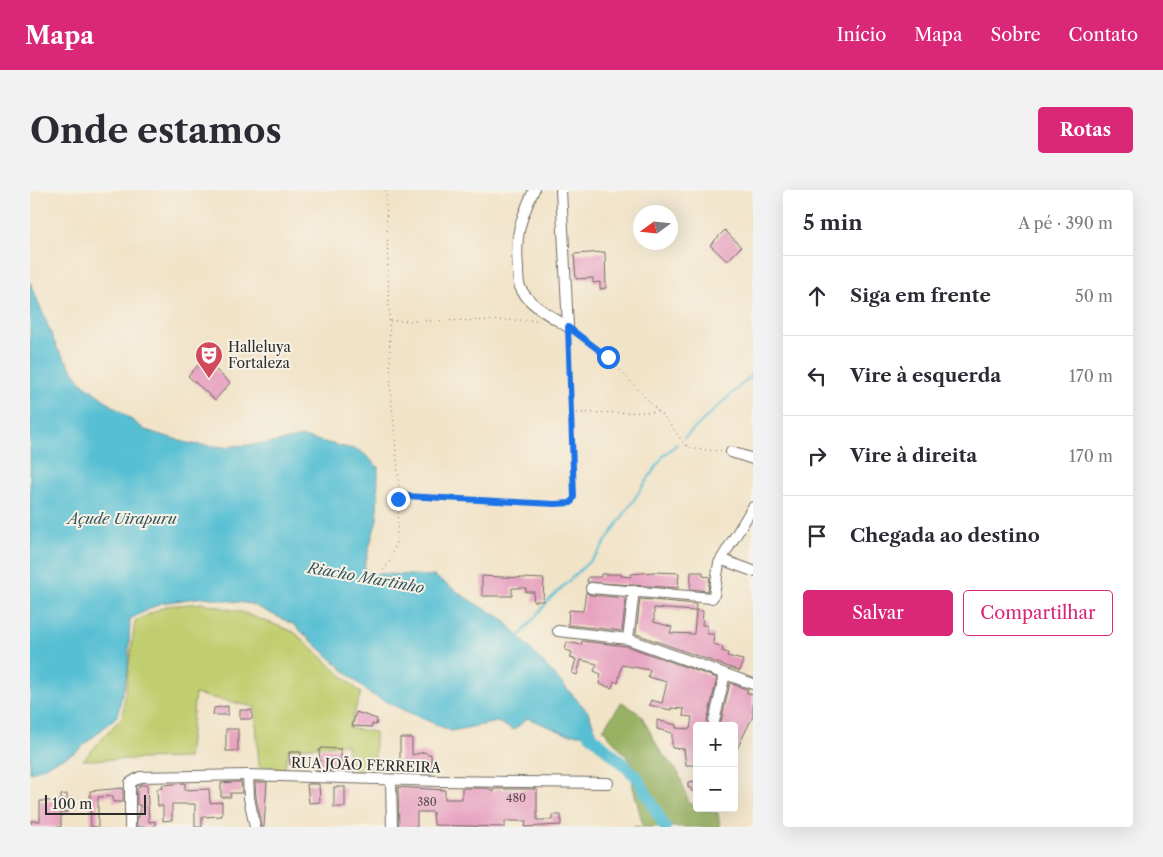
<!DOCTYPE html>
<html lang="pt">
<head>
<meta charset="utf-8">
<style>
	body { margin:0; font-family:"Libre Caslon Text",serif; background:#f2f2f3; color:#2b2b33 }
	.controls { position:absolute; right:15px; bottom:15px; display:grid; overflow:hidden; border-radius:5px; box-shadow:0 5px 20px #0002 }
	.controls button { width:45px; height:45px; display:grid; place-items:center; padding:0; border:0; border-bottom:1px solid #e1e1e2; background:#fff; color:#2b2b33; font:25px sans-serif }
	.compass { position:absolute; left:603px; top:15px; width:45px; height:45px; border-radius:50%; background:#fff; box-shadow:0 5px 20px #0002; rotate:255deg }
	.scale { position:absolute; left:15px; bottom:12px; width:101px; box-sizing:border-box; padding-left:5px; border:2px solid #2b2b2b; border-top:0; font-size:14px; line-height:18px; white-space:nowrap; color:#2b2b2b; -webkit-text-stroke:4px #f7f3e8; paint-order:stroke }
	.stop { position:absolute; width:15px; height:15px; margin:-11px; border:4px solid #1a73e8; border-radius:50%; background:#fff }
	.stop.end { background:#1a73e8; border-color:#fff; box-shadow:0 1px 5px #0008 }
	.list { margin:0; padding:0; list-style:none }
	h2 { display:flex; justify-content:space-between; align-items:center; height:65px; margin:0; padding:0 20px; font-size:21px }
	h2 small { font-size:16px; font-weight:400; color:#7c7c81 }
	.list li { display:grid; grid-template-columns:32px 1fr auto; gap:15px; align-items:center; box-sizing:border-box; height:80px; padding:0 20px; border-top:1px solid #e1e1e2 }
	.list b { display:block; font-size:19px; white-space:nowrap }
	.list em { font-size:16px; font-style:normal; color:#7c7c81 }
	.actions { display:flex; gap:10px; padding:15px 20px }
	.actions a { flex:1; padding:11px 0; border:1px solid #db2777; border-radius:5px; text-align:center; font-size:18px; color:#db2777 }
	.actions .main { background:#db2777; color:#fff }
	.icon { flex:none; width:28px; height:28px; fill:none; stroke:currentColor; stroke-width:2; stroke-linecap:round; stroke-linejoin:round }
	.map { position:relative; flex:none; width:723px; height:637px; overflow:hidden; border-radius:5px }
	header { display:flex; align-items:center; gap:30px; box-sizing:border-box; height:70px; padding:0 25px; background:#db2777; color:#fff }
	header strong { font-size:24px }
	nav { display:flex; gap:28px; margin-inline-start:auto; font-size:18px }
	.intro { display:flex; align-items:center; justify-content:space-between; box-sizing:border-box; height:120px; padding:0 30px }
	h1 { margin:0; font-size:35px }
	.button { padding:12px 22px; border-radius:5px; background:#db2777; color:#fff; font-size:18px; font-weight:700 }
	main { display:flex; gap:30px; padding:0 30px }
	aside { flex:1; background:#fff; border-radius:5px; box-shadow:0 5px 20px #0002 }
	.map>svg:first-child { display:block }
	.green { fill:#c1ce70; stroke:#767c4e }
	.forest { fill:#98b162; stroke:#626e46 }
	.water { fill:#56bfd3; stroke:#40757f }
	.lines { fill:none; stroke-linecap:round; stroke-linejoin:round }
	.stream { stroke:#56bfd3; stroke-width:2 }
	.river { stroke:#56bfd3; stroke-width:12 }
	.building { fill:#e69dbe }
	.minor-casing { stroke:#706b62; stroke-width:12 }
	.path { stroke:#706b62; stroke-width:1; stroke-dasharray:1 4; stroke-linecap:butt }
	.minor { stroke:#fff; stroke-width:10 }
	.route { stroke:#1a73e8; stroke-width:6 }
	.labels { text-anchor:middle; stroke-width:4; stroke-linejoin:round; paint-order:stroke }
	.number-label { font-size:11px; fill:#5a4850 }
	.poi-label { font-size:14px; fill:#2b2b2b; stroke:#f7f3e8; text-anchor:start }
	.street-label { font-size:14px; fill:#2b2b2b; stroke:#f7f3e8 }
	.water-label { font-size:15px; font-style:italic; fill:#38575d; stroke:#f7f3e8 }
</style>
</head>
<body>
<header>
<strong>Mapa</strong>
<nav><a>Início</a><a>Mapa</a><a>Sobre</a><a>Contato</a></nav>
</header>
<div class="intro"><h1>Onde estamos</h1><a class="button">Rotas</a></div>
<main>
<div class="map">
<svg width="723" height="637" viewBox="0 0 723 637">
	<rect width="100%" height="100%" fill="#f7f3e8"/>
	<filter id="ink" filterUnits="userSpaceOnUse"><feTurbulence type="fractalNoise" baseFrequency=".02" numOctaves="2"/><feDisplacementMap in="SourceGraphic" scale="10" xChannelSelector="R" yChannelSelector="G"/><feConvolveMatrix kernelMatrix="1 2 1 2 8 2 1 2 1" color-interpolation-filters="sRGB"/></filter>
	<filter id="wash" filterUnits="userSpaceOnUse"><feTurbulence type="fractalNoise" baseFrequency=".0096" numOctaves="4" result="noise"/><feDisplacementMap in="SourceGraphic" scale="20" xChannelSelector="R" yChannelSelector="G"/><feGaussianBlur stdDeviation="1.12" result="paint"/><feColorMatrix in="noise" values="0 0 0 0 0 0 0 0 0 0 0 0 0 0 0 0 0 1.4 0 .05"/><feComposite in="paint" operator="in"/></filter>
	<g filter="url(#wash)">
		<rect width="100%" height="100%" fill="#f1e3c7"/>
		<path class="green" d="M173,413L211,422L264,442L331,503L319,538L345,542V583L319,581L317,554L259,559L254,579L229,576L225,517L165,504L158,568L53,570L92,527L105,431L136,416Z"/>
		<path class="forest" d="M592,512L611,525L630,561L648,582L659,613L667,616V618L688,623L690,637H604L613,636L603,597L601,572L573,539Z"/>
		<path class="water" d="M0,92L27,158L52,193L115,240L161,254L194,257L242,253L273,247L331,261L348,277L347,329L334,377L336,383L404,386L441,411L473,429L558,522L570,551L551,544H537L497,528L484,540L467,532L421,541L371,519L339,503L263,434L221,414L174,407L131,413L100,429L98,480L87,526L46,562L0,583Z"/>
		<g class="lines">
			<g class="stream">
				<path d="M654,248L723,184"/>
				<path d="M488,448L519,410L568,363L634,265L647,254"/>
			</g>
			<path class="river" d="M553,538L607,587L635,637"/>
		</g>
		<g id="blocks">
			<g class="building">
				<path d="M695,40L711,57L697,71L680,55Z"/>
				<path d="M575,62L576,98L570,99V92L563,93V88L546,89L544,64Z"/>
				<path d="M174,169L200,193L185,210L158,186Z"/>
				<path d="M623,382L649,383L648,398L557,392L558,387H571V384H591V386L601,387V384Z"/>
				<path d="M661,382H673V386L680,387L678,401L660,399Z"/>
				<path d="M452,386L514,389L513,411H503L504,402H496V398H482V406H452Z"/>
				<path d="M556,402L560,405L596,408L592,441L538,435L539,420L553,421Z"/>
				<path d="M610,409L666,414L665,421L624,418V432L642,437L640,443L664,444L666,420L673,421L672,435H677V444H684L683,454L693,457L692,461L698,463L697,466L713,470L710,481L606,444Z"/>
				<path d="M552,451L596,456L687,488L676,536H667V575H656L654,559L642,558V543L627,539V530L646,535V538L660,539L662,527L653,526L654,519L641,518V520L619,515L621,510L632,513L637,492L618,487L620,480L592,475L588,493L584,491L582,498L569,494L571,484L564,481L567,474L551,470L547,485L542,483L546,469L540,468L542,462L535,460L537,452L551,455Z"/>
				<path d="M700,493L718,500L716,502L723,505V526L704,565V536H690Z"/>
				<path d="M198,516V525H183L184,518Z"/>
				<rect x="210" y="520" width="12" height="9"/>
				<path d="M326,522L347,529L346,535L342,534V537L322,536Z"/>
				<rect x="196" y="539" width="12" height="22"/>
				<path d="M370,548H382V565L395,562L398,565L401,564L402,584L378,583V578H364L363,582L350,579V569L370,572Z"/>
				<path d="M292,558L311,559V581L285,580V572H290L289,560Z"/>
				<path d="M259,562H271V575H260Z"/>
				<path d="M667,591V601H661V598H658V592Z"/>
				<path d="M202,592H211L212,603H200L201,607H191V593Z"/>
				<path d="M225,592H237L234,637H232L226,607Z"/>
				<path d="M155,593V600L179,599L180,613L192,612V626L172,627V637H165V614H142V630L133,631V616H128L127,599L133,598L132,595Z"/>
				<path d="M277,594H289L290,612L279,613Z"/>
				<path d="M110,595H117L119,632L125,631V637H107V626H110V615H107V599Z"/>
				<rect x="304" y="597" width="11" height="20"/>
				<path d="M368,597L415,600V609H432V598H458L464,602V599H507V630H522V625H531V635L495,637L496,631H475V637L404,635L403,622H387V637H369Z"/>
				<path d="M93,598V612H83V606L68,607V637H61L60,601Z"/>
				<path d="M37,604L38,622H31V637H1V631H10V611H31V605Z"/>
			</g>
		</g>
	</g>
	<g filter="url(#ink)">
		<use href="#blocks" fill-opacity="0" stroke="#706b62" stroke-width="1"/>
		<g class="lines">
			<g class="minor-casing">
				<g id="minor">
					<path d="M504,0C490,30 485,45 488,78C488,84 488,92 490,97C498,115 523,127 538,137"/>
					<path d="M531,0L538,137"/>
					<path d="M701,262L723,269"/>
					<path d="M693,370L723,381"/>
					<path d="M561,398L682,408L684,405L689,373L723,317"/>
					<path d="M528,441L598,449L723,494"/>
					<path d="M598,449L604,401"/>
					<path d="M683,536L695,484"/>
					<path d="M218,585L219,608L225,637"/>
					<path d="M361,590L362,637"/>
					<path d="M100,637V593L110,587L218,585L410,591L578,593"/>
				</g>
			</g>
			<g class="path">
				<path d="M356,0L361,201L370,306"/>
				<path d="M360,131L510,130"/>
				<path d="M545,141L578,167L639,233L654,254L663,259L693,261"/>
				<path d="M542,223L628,222"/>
				<path d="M353,380C370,364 367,330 369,309L372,306L451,309L525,314L541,312L544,307L538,145"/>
			</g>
			<use href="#minor" class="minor"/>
		</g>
	</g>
	<g class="lines" filter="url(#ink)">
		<path class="route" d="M368,309L376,306L525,314L541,313L544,307L538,137L578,167"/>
	</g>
	<defs>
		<g id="theatre-pin" transform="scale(1.4375)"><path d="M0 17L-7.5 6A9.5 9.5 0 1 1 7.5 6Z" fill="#d1495b" stroke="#f7f3e8"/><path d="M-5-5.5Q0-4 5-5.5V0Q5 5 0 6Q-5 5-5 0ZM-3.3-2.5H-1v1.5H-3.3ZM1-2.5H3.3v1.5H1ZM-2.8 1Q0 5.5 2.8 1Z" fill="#fff"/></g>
	</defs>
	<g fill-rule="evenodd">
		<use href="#theatre-pin" x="179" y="165"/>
	</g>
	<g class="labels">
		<g class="number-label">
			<text x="486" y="612">480</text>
			<text x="397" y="616">380</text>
		</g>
		<g class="poi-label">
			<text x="198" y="162">Halleluya<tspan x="198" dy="16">Fortaleza</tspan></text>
		</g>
		<g class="street-label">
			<text transform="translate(336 575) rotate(2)" y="5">RUA JOÃO FERREIRA</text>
		</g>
		<g class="water-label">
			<text x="92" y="334">Açude Uirapuru</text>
			<text transform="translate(336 388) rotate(10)" y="5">Riacho Martinho</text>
		</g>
	</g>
</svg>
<div class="controls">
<button>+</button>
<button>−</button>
</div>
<svg class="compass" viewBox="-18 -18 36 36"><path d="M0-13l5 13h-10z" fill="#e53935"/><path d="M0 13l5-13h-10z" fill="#7c7c81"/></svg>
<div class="scale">100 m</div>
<div class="stop" style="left:578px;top:167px"></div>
<div class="stop end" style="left:368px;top:309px"></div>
</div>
<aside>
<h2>5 min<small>A pé · 390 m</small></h2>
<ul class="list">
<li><svg class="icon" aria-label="ahead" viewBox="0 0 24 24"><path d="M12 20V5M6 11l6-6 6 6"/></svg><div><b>Siga em frente</b></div><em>50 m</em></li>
<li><svg class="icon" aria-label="left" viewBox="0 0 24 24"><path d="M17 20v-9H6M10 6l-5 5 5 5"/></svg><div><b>Vire à esquerda</b></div><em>170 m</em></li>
<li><svg class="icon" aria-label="right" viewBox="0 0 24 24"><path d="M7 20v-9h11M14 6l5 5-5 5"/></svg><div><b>Vire à direita</b></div><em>170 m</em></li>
<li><svg class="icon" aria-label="arrive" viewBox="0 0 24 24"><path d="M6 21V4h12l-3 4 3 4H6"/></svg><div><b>Chegada ao destino</b></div></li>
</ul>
<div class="actions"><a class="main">Salvar</a><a>Compartilhar</a></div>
</aside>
</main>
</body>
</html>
